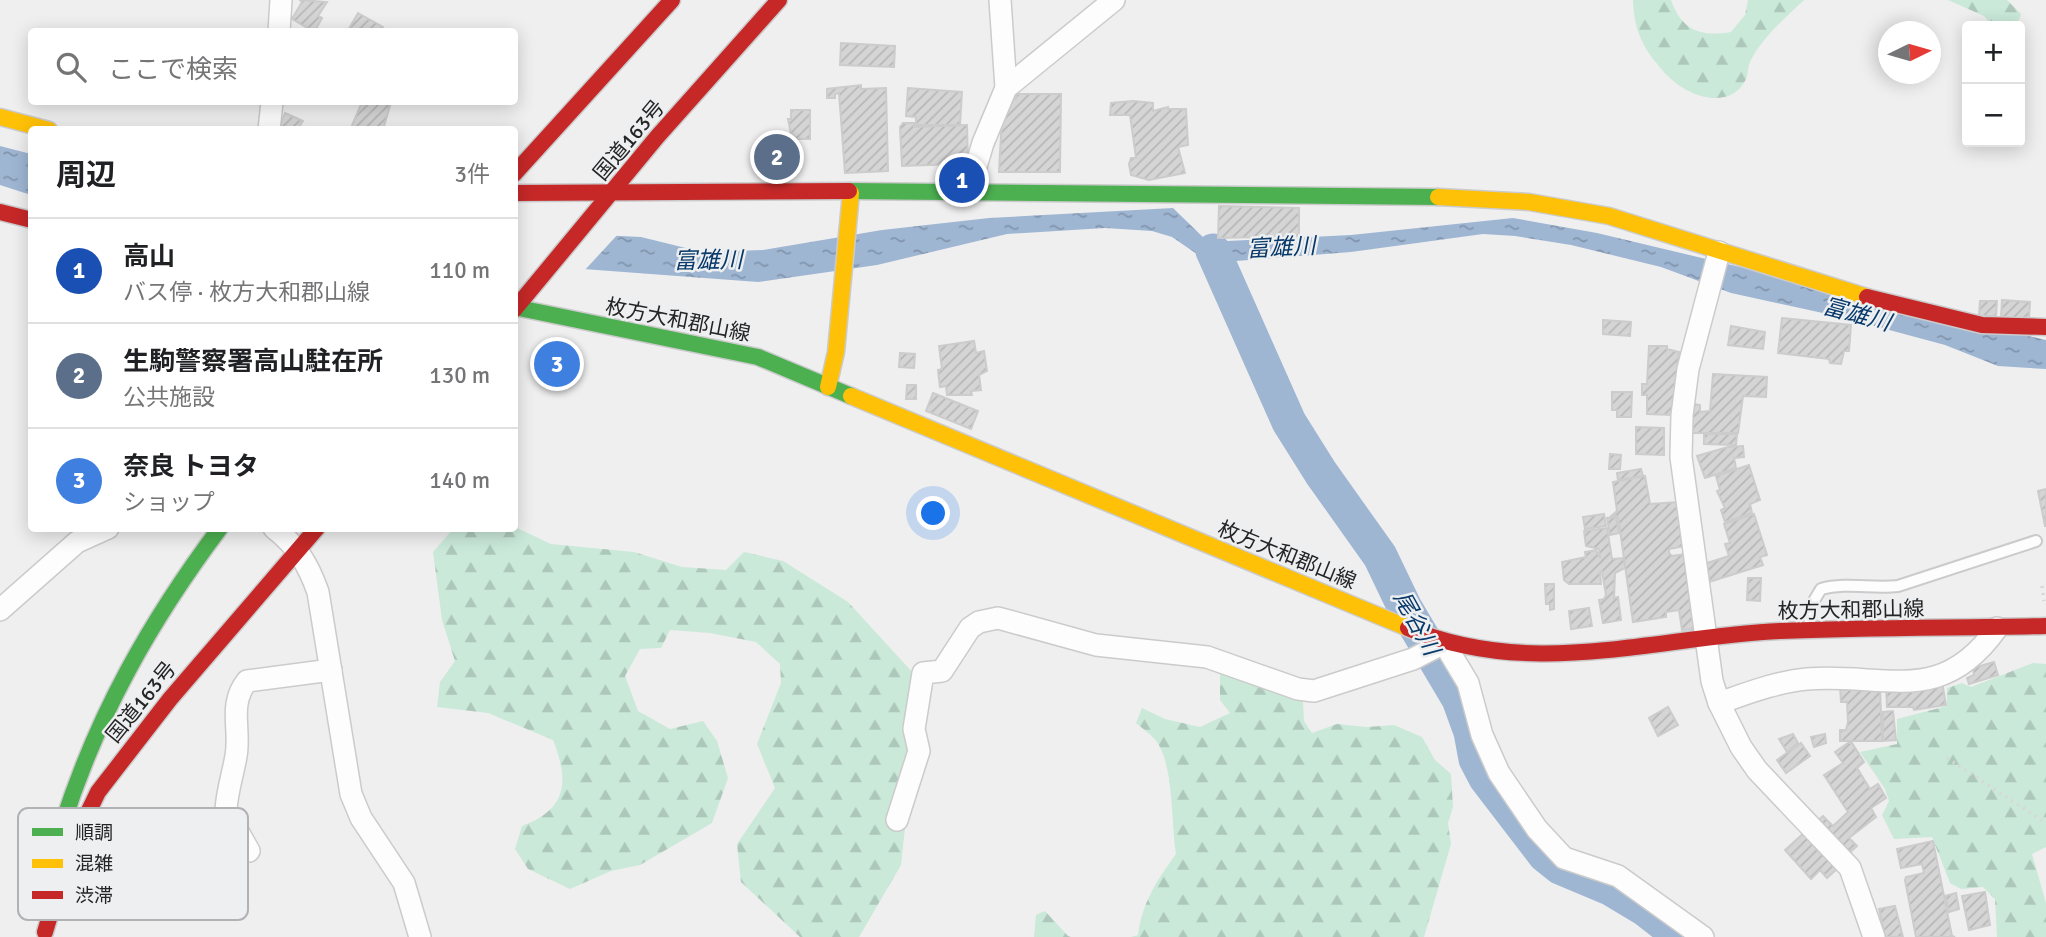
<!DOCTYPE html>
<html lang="ja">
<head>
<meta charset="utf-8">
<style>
	body { margin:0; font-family:Signika,"Noto Sans JP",sans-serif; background:#f6f6f6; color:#202124 }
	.controls { position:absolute; right:21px; top:21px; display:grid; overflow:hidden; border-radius:7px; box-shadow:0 4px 18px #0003 }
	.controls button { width:63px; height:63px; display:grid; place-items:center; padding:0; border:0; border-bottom:2px solid #e0e0e0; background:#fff; color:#202124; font:35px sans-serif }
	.compass { position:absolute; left:1878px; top:21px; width:63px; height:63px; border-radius:50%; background:#fff; box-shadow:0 4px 18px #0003; rotate:85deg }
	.you { position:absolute; left:934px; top:514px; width:24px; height:24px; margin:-18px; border:5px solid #fff; border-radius:50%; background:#1a73e8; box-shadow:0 0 0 10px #1a73e833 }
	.badge { display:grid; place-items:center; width:46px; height:46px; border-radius:50%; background:#6c6c6d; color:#fff; font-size:23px; font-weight:700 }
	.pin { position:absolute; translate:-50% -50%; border:4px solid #fff; box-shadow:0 2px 7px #0006 }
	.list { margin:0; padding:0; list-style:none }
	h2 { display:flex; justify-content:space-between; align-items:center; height:91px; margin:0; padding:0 28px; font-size:30px }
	h2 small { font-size:23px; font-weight:400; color:#757577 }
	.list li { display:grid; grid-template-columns:46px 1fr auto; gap:21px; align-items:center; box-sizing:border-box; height:105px; padding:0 28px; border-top:2px solid #e0e0e0 }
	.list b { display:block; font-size:26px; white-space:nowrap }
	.list p { margin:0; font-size:23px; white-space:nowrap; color:#757577 }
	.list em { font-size:23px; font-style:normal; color:#757577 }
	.icon { flex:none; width:38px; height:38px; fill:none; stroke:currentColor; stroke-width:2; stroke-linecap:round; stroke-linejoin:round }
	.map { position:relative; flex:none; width:2046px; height:937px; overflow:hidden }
	.search { position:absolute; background:#fff; box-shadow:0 4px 18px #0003; left:28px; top:28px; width:490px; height:77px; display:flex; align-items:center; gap:18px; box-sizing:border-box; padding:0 24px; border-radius:7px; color:#757577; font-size:26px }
	.panel { position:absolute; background:#fff; box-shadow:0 4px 18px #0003; left:28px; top:126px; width:490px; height:406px; border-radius:7px }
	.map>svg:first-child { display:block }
	.forest { fill:url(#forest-firs) }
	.water { fill:url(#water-ripples) }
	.pier { fill:#efeff0 }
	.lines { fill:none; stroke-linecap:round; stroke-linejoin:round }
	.river { stroke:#9fb6d3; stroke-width:35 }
	.building { fill:url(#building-hatch); stroke:#cccccd; stroke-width:2 }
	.lane-casing { stroke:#cbcbcc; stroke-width:14 }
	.street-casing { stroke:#cbcbcc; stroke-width:24 }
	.fast-casing { stroke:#cbcbcc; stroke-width:19 }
	.slow-casing { stroke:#cbcbcc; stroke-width:19 }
	.jam-casing { stroke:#cbcbcc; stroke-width:19 }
	.path { stroke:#d7d7d8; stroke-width:3.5; stroke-dasharray:2 5; stroke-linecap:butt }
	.lane { stroke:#fdfdfd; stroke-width:10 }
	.street { stroke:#fdfdfd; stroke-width:21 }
	.fast { stroke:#4caf50; stroke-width:16 }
	.slow { stroke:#ffc107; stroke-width:16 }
	.jam { stroke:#c62828; stroke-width:16 }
	.labels { text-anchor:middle; stroke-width:5; stroke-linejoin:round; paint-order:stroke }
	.street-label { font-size:21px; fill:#252526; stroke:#eeeff1 }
	.water-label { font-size:23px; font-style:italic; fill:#07396b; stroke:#eeeff1 }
	.key { fill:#eeeff1; stroke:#b2b2b4; stroke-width:2 }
	.key-label { font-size:19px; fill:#252526 }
</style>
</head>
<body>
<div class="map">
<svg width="2046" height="937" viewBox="0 0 2046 937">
	<defs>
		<pattern id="forest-firs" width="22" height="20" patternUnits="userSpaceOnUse" patternTransform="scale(1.75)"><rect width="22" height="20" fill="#cae9d9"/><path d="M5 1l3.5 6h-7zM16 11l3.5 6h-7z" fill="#adc8ba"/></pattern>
		<pattern id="water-ripples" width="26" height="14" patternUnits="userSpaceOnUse" patternTransform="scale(1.75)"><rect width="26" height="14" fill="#9fb6d3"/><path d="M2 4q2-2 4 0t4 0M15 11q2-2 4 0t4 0" fill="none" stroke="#8194ab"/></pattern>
		<pattern id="building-hatch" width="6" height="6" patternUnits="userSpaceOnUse" patternTransform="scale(1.75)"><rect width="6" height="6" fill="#d5d5d5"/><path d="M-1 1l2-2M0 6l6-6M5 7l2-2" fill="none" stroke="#b7b7b7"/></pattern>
	</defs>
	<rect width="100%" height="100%" fill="#efeff0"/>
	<g class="forest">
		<path d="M1633,0H1671C1682,31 1701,37 1731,32L1745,15L1748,0H1804C1785,18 1763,37 1751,60C1747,66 1749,75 1745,81C1728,112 1685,95 1667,75C1645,52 1634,33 1633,0Z"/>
		<path d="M1948,0H2007L2021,14L2017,26H1992L1984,16Z"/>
		<path d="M515,527L551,544L634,552L682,567L726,570L744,552L783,561L848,602L914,674L912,750L895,790L905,828L901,865L859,937H800L741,882L737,844L775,788L757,744L781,683L780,664L756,642L710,633L670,630L661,648L640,649L625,676L638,711L670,729L703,721L717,741L728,778L712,823L640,865L611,871L570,889L528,869L515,849L522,826C568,809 569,781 553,740L488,713L437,707L440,682L455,661L442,620L433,552L453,529Z"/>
		<path d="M2033,663L2046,664V847L2032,854L2046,903V937H1997L1995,899L1983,887L1961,889L1950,883L1932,837L1894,839L1882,815L1889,801L1885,789L1860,752L1897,744V719L1947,706V688L1962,683L1971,687Z"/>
		<path d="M1220,668L1303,700L1304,721L1312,733L1337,724L1367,727L1394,725L1422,737L1435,760L1451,774L1453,807L1448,823L1451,844L1424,937H1131L1138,935C1142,903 1157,880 1176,854C1171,823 1174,767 1157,742C1152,735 1143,729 1136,723L1142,708L1165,719L1200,727L1230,713L1220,700Z"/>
		<path d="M1045,911L1068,936L1071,937H1034L1036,915Z"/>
	</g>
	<g class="water">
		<path d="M0,146L31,154V195L0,185Z"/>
		<path d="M1173,208L1208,242L1351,235L1513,218L1597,233L2046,340V369L1998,366L1945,345L1841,317L1731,293L1661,267L1571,245L1515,236L1483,234L1351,252L1210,263L1172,237L1152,231L1105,228L1007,234L877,265L758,282L543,266L538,232L641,237L702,252L763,250L882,230L989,218Z"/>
	</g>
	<path class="pier" d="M514,229L538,228L620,232L583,272L514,270Z"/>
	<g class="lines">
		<path class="river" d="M1213,251L1289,422L1321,473L1380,556L1405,608L1459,699L1471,732L1476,759L1486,778L1545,855L1560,867L1610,888L1645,909L1681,937"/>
	</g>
	<g class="building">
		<path d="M300,0L327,2L318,16L322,18L316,29L311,30L292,19L302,2Z"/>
		<path d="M358,13L383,27L380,32H347Z"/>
		<path d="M841,43L895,46L894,67L840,65Z"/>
		<path d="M861,85V89L886,88L888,171L845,173L839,93L835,94V98H827V89Z"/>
		<path d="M908,88L962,92L960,125H916V117L906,116Z"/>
		<path d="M1016,94H1061L1060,172H999L1002,117L1009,100L1016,99Z"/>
		<path d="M1133,101L1153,103V111L1168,107V109H1186L1188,145L1178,147L1185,173L1149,180L1131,175L1129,164L1131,158H1136L1130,115H1110L1111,103Z"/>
		<path d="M362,102H391L383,130H350Z"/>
		<path d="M791,110H810V139H792L788,119H791Z"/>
		<path d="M285,113L303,121L297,130L279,128Z"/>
		<path d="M903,123H914V127L967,125L968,163H965V169L957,170V164L902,166L900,127Z"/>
		<path d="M1219,206L1299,208V236L1218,238Z"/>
		<path d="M2002,300L2030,302L2029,319L2001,318Z"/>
		<path d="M1980,301H1997L1996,316H1979Z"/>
		<path d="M1782,318L1851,325L1849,351H1844L1841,364L1830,363L1829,359L1778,353Z"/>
		<path d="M1603,320L1631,322L1630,336L1603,334Z"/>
		<path d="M1731,326L1765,332L1763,349L1728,345Z"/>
		<path d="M974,341L976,353L984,351L987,371L979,375L981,390L971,391L972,395H947L946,386L940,387L938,370L942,369L939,346Z"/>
		<path d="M1649,346H1667V349L1679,352L1673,415L1647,414V395H1642V384H1647Z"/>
		<path d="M900,353L915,354L914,368L899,367Z"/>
		<path d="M1713,374L1767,377L1766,397L1743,396L1738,433H1691L1694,404L1700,405V412L1710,411Z"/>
		<path d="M907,385H916V399H906Z"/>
		<path d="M1612,392H1632L1631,417H1617V410H1612Z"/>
		<path d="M933,393L978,411L971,429L926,411Z"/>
		<path d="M1636,427L1664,428V455L1636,454Z"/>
		<path d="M1704,434H1737L1736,445L1704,444Z"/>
		<path d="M1743,446L1744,457L1734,458L1736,468L1705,478L1697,456L1728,447Z"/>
		<path d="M1610,454L1621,455L1620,469H1609Z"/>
		<path d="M1749,465L1760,500L1750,504L1752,513L1725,522L1721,510L1725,508L1717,491L1720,490L1716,476Z"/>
		<path d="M1641,469L1643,476L1618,480L1617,473Z"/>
		<path d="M1645,476L1650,504L1678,502L1685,546L1669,549V553L1672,556L1686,554L1696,623L1692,629L1682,630L1679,610L1666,612V617L1633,622L1618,516L1610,517L1617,511L1613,482Z"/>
		<path d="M2046,489V526H2045L2038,491Z"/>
		<path d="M1604,514L1606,526L1585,529L1583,517Z"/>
		<path d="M1754,514L1767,555L1760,557L1763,565L1709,582L1704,564L1729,556L1725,544L1730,543L1724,524Z"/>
		<path d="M1616,517L1619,533L1610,535L1607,518Z"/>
		<path d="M1607,528L1612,559L1624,558L1625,568L1615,573L1614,598L1618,597L1621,620L1603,623L1599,600L1604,599L1606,595L1602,571L1600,572L1601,584H1569L1564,580L1562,562L1586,557L1585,552L1596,550L1600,558L1599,549L1586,546L1584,531Z"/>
		<path d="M1748,578H1761L1760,601L1747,600Z"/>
		<path d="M1545,584H1554V609L1550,610V604H1546Z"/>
		<path d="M1589,608L1592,626L1571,629L1569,611Z"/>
		<path d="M1994,662L1998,675L1969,684L1967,678L1974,675L1973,668Z"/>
		<path d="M1942,682L1946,705L1914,710L1913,707H1887L1886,687Z"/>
		<path d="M1840,686L1880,687L1882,741H1840V730H1846L1848,722L1847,702H1841Z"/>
		<path d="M1668,707L1678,725L1658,736L1649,718Z"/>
		<path d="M1893,711L1896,740L1883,741V712Z"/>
		<path d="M1793,734L1798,743L1787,752L1779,739Z"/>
		<path d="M1825,734L1826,743L1814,747L1811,737Z"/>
		<path d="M1801,743L1810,756L1786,773L1777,760Z"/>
		<path d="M1848,743H1852L1864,762L1857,768L1870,789L1878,784L1886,798L1871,808L1876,817L1849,838L1857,846L1846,856L1817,821L1823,816L1833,826L1848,812L1824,775L1843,763L1835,752Z"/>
		<path d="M1805,832L1838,868L1827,878L1820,870L1811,879L1785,850Z"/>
		<path d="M1933,841L1952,936L1955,937H1916L1905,880L1906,877L1924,873L1922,864L1901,868L1897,849Z"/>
		<path d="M1985,892L1990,925L1969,930L1962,896Z"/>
		<path d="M1956,893L1959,909L1949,912L1945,896Z"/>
		<path d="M1895,906L1903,937H1885L1879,909Z"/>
	</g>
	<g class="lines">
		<g class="lane-casing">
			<path id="lane" d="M1809,628L1812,604L1821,589C1846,582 1872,589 1898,586L2036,541"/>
		</g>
		<g class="street-casing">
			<g id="street">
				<path d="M1000,0L1006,88"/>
				<path d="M279,32L281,0"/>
				<path d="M269,130L272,102"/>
				<path d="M969,190L983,143L1006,88L1114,0"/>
				<path d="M1719,252L1688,369L1682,415L1681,457L1712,681L1719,703L1741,747L1757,770L1850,868L1874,937"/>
				<path d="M274,528C297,546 308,564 318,592L351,794L361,818L404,883L420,937"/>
				<path d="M0,610L77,542L108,528"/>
				<path d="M1719,703C1748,693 1776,682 1807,679C1887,673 1941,707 1997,628"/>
				<path d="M897,820L919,751L914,729L923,673L942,671L970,628L979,622L998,618L1096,645L1207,657L1298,689L1314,691L1413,659L1444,643L1468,683L1482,735L1499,773L1537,829L1564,858L1618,876L1703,937"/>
				<path d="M249,851L226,810C227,791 233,774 236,756C241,729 228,705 247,681L331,670"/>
			</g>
		</g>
		<g class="fast-casing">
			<g id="fast">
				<path d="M849,191L1438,197"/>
				<path d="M514,307L758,357L851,396"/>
				<path d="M62,826C97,715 151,620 220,528"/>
			</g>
		</g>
		<g class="slow-casing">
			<g id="slow">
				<path d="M0,117L49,130"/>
				<path d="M1438,197L1529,202L1609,216L1867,297"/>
				<path d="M828,387L836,352L851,193"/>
				<path d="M851,396L1408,628"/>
			</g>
		</g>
		<g class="jam-casing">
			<g id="jam">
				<path d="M514,174L672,0"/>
				<path d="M514,193L849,191"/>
				<path d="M0,212L32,220"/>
				<path d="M1867,297L1982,325L2046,327"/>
				<path d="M514,310L657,137L779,0"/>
				<path d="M1408,628C1532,680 1654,637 1780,631C1869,627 1958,628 2046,626"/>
				<path d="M45,932L69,852L98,792L170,699L317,528"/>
			</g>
		</g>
		<g class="path">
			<path d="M2042,586L2044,601"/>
			<path d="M1947,758L2046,823"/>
		</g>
		<use href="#lane" class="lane"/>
		<use href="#street" class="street"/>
		<use href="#fast" class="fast"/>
		<use href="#slow" class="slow"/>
		<use href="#jam" class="jam"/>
	</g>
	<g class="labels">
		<g class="street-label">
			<text transform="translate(629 140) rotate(-50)" y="7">国道163号</text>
			<text transform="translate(678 320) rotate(11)" y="7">枚方大和郡山線</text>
			<text transform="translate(1287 555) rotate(22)" y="7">枚方大和郡山線</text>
			<text transform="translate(1851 610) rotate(-1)" y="7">枚方大和郡山線</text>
			<text transform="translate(141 702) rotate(-51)" y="7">国道163号</text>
		</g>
		<g class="water-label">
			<text transform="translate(1281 247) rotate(-3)" y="8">富雄川</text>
			<text transform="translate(708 260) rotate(-1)" y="8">富雄川</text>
			<text transform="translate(1857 314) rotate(15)" y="8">富雄川</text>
			<text transform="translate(1417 623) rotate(61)" y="8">尾谷川</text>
		</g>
	</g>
	<rect x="18" y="808" width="230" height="112" rx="10" class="key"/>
	<rect x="32" y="828" width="31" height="8" fill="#4caf50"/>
	<rect x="32" y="859" width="31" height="9" fill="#ffc107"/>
	<rect x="32" y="891" width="31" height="8" fill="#c62828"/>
	<g class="key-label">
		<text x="75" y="839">順調</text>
		<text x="75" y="870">混雑</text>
		<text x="75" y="902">渋滞</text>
	</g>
</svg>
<div class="controls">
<button>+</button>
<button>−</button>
</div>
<svg class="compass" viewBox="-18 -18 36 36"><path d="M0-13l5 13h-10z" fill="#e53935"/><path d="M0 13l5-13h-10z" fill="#757577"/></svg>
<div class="you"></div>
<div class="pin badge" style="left:962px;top:180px;background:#1a4fb4">1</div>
<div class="pin badge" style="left:777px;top:157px;background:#5c6f8a">2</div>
<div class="pin badge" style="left:557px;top:364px;background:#3f7fe0">3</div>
<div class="search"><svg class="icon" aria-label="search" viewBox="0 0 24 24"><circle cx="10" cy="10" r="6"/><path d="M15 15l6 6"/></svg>ここで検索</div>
<section class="panel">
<h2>周辺<small>3件</small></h2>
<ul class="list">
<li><span class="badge" style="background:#1a4fb4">1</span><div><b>高山</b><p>バス停 · 枚方大和郡山線</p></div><em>110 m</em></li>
<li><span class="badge" style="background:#5c6f8a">2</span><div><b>生駒警察署高山駐在所</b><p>公共施設</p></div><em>130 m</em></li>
<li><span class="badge" style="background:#3f7fe0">3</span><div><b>奈良 トヨタ</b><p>ショップ</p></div><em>140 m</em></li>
</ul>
</section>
</div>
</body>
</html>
